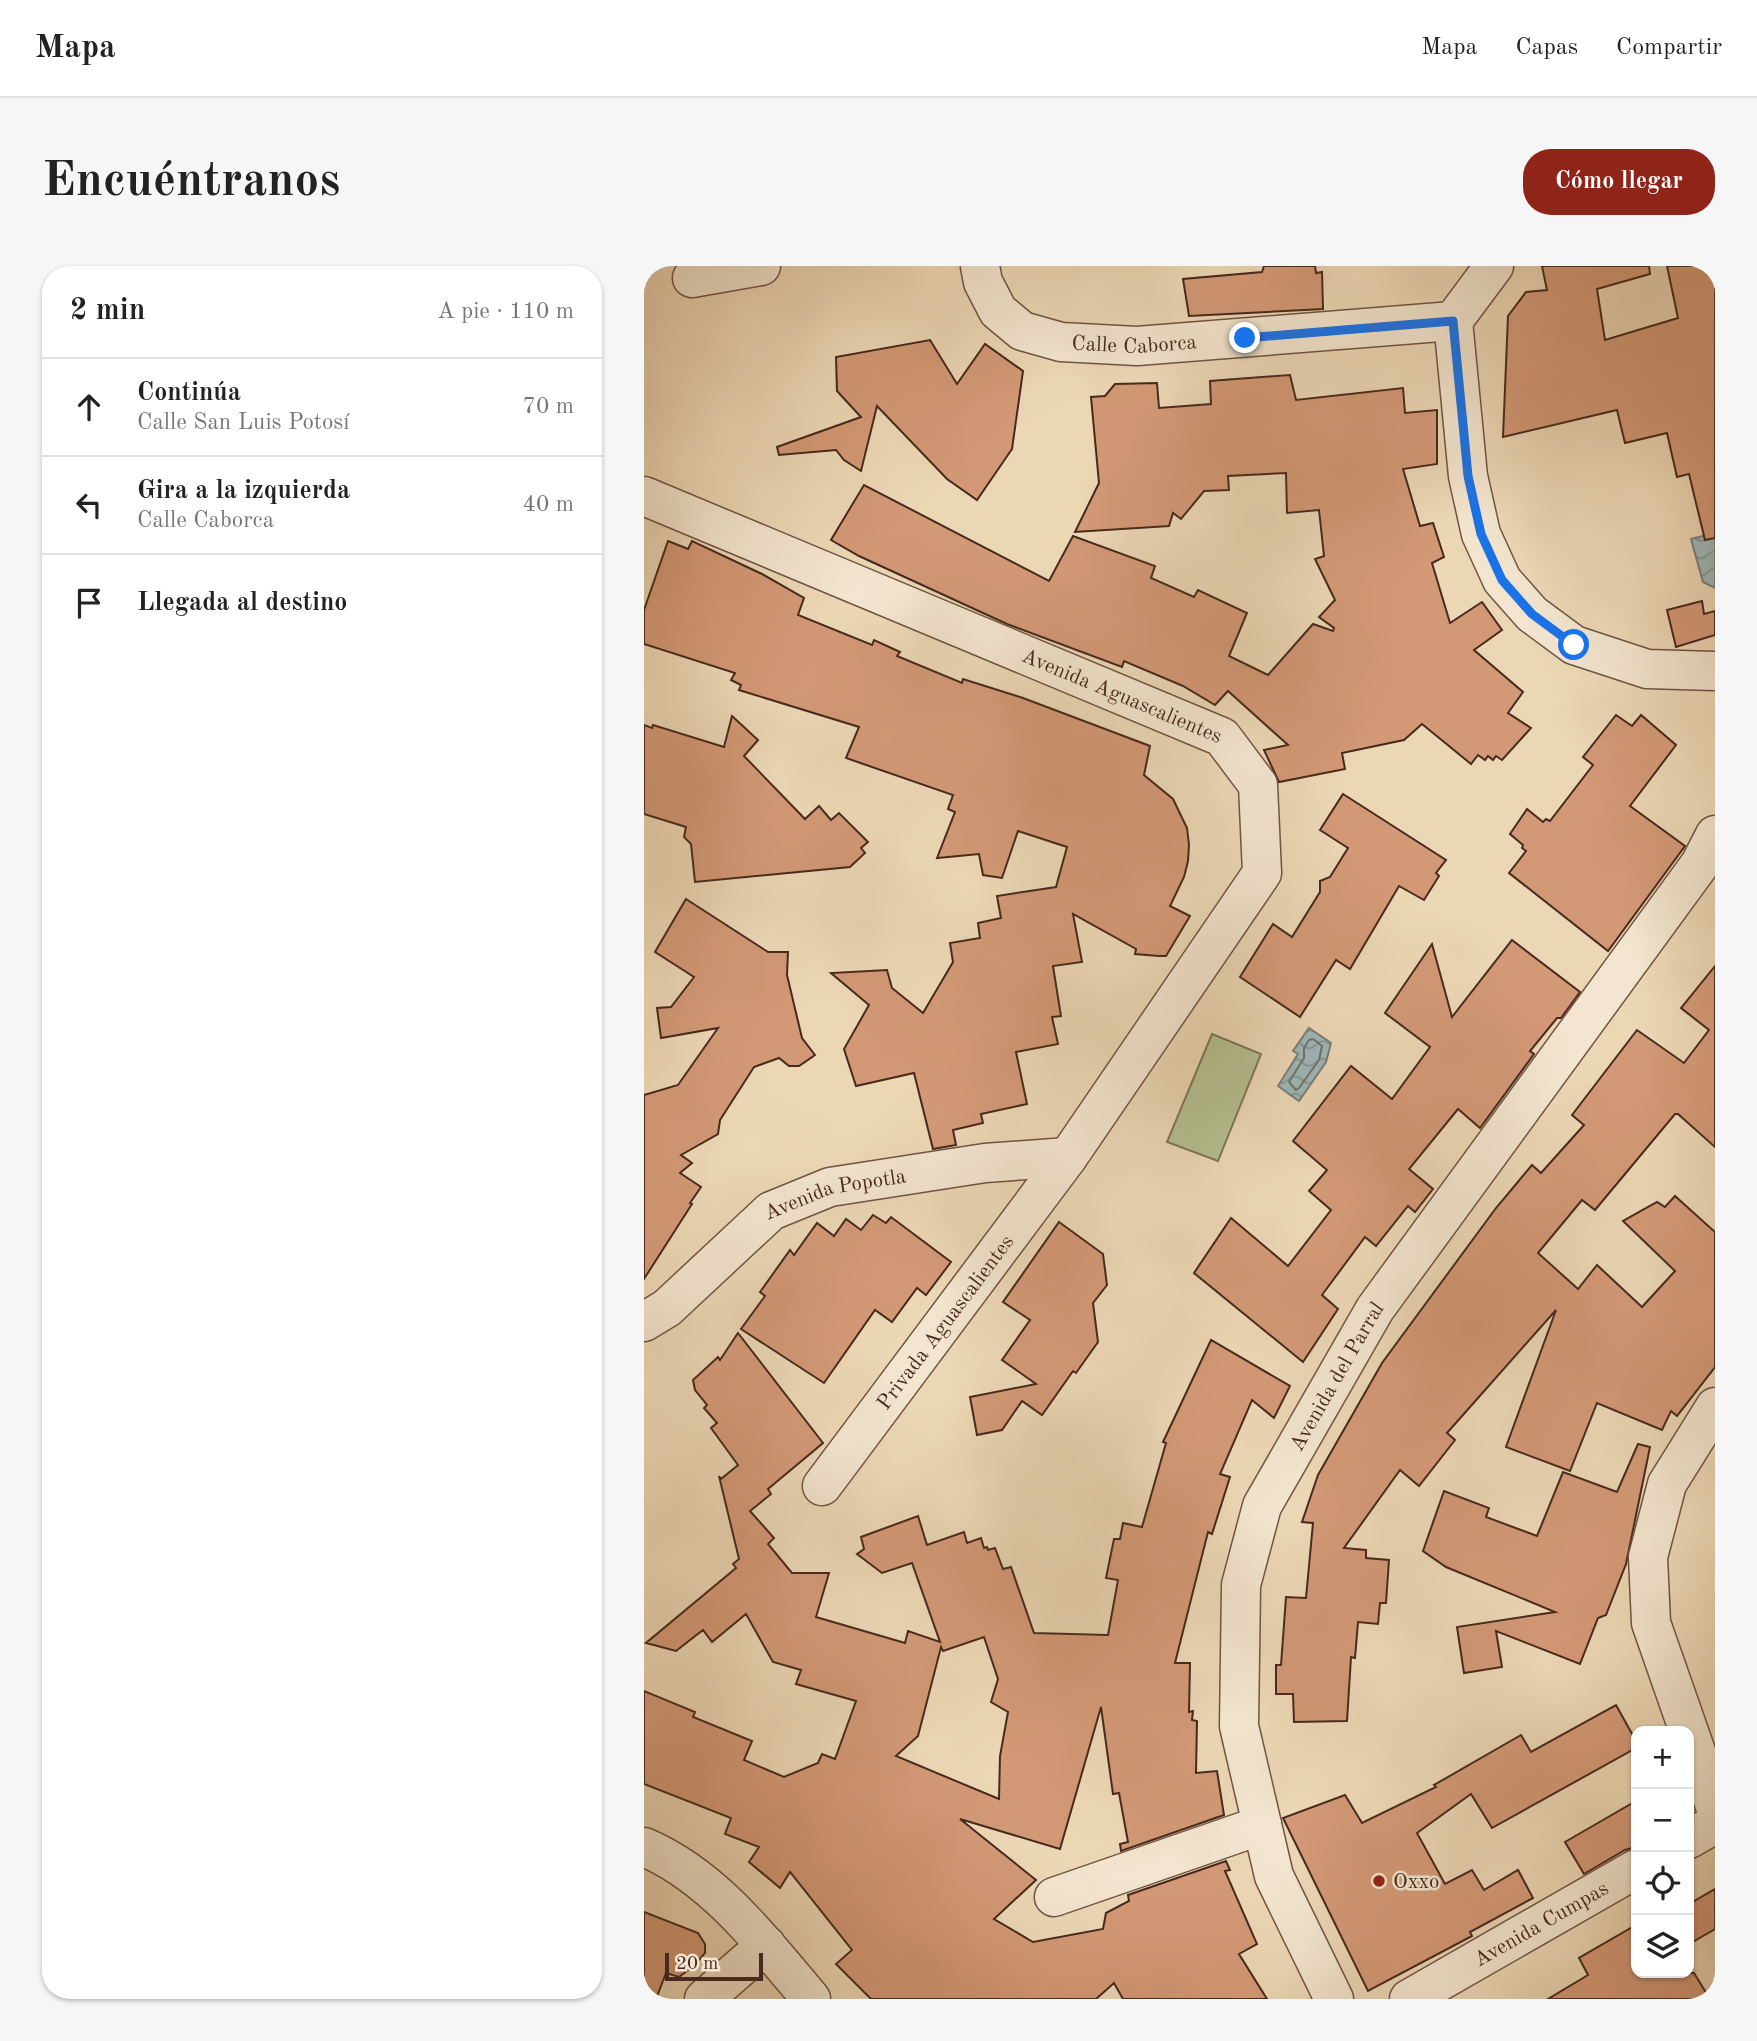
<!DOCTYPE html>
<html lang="es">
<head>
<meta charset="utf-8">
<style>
	body { margin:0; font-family:"Old Standard TT",serif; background:#f6f6f6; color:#222 }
	.controls { position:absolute; right:21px; bottom:21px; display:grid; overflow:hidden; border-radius:14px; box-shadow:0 2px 5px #0004 }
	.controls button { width:63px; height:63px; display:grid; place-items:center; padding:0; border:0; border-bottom:2px solid #e0e0e0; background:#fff; color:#222; font:35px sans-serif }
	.scale { position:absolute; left:21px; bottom:18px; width:98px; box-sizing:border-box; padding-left:7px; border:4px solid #47291d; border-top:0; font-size:19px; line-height:24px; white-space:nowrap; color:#47291d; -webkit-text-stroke:5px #f3e5cf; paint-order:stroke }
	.stop { position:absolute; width:21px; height:21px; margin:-16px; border:5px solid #1a73e8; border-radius:50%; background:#fff }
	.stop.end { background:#1a73e8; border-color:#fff; box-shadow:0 2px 7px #0008 }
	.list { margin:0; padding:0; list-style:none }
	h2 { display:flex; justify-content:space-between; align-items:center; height:91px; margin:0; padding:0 28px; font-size:30px }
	h2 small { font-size:23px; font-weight:400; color:#767676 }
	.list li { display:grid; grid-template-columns:46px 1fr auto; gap:21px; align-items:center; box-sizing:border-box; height:98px; padding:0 28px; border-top:2px solid #e0e0e0 }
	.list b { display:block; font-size:26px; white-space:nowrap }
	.list p { margin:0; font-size:23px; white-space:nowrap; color:#767676 }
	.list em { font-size:23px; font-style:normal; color:#767676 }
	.icon { flex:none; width:38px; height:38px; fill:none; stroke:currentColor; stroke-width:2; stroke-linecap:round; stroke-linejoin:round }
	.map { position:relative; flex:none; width:1071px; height:1733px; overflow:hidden; border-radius:28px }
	header { display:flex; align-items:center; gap:42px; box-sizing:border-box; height:98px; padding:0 35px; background:#fff; border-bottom:2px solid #e0e0e0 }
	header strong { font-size:33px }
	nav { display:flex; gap:38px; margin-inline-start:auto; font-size:24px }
	.intro { display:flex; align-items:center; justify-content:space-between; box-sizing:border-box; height:168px; padding:0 42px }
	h1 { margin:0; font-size:49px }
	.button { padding:18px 32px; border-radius:28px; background:#8f2418; color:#fff; font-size:24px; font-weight:700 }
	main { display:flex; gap:42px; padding:0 42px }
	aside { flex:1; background:#fff; border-radius:28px; box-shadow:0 2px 5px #0004 }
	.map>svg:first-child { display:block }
	.green { fill:#b4bf90; stroke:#7e7456; stroke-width:2 }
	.water { fill:url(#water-waves); stroke:#7b7e7a; stroke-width:2 }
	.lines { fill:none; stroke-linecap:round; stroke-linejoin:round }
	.shore { stroke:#72706a; stroke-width:2 }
	.building { fill:#d39976; stroke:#47291d; stroke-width:2; fill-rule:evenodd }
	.minor-casing { stroke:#705443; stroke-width:41 }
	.minor { stroke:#f3e5cf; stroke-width:38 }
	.route { stroke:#1a73e8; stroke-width:9 }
	.poi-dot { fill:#8f2418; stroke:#f3e5cf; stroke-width:2.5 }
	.labels { text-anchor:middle; stroke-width:5; stroke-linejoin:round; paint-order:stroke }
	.street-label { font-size:21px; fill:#47291d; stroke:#f3e5cf }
	.poi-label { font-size:21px; fill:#47291d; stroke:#f3e5cf; text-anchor:start }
</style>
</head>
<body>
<header>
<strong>Mapa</strong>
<nav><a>Mapa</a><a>Capas</a><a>Compartir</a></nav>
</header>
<div class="intro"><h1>Encuéntranos</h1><a class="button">Cómo llegar</a></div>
<main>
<aside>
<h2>2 min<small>A pie · 110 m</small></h2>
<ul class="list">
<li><svg class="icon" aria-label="ahead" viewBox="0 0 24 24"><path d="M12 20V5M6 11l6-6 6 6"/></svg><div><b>Continúa</b><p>Calle San Luis Potosí</p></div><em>70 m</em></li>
<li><svg class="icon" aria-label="left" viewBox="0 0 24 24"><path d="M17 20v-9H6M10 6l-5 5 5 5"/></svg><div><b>Gira a la izquierda</b><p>Calle Caborca</p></div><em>40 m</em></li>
<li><svg class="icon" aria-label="arrive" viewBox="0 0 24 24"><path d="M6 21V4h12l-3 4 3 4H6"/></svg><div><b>Llegada al destino</b></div></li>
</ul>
</aside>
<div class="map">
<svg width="1071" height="1733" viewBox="0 0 1071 1733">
	<defs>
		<pattern id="water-waves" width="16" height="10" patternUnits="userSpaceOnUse" patternTransform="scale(1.75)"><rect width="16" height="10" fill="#9db7b8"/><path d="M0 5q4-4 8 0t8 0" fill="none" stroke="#829595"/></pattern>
	</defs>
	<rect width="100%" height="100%" fill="#ecd7b5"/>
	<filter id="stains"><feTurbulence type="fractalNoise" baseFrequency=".00286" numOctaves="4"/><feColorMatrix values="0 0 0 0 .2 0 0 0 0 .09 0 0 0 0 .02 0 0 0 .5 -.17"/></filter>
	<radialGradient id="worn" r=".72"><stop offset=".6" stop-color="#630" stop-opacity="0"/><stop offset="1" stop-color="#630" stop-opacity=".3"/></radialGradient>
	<path class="green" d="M568,768L617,788L574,895L523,876Z"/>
	<g class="water">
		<path d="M1071,267V322L1059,316L1047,273Z"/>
		<path d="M665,762L687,777L682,796L655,835L634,820L654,788L649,785Z"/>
	</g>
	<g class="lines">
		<path class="shore" d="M665,774L669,773L678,780L675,794L655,822L652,824L645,816L660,792V782Z"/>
	</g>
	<g class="building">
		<path d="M620,0H671L672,7L678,6L679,43L545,50L539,13L618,6Z"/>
		<path d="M898,0H1005L1006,8L953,23L961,74L1034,52L1023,0H1071V272L1061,274L1045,208L1033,211L1023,167L981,177L973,144L859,171L864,50L882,26L903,24Z"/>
		<path d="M286,74L313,118L341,78L379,105L368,183L333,234L303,213L233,140L217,205L200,194L192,184L135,189L133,181L217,151L193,125L192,91Z"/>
		<path d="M646,109L652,134L759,122L761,147L793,144V198L759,203L776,260L789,257L800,291L788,297L806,357L838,336L858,364L830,384L879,426L864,447L887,462L858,494L852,490L849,494L844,490L841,494L834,489L827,498L778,458L760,474L698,487L701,503L635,516L620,484L644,479L584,425L571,439L539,420L480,395L478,401L363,358L215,290L187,274L220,219L405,315L429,270L511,300L507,312L550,331L554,324L603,347L585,390L624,409L669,358L689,365L690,362L675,351L691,334L671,293L680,290L675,244L643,247L642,207L584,210L585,224L560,225L537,253L529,247L525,260L431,266L455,217L447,131L461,130L471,118L513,117L515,142L567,138L566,115Z"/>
		<path d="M24,275L44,283L48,275L118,308L160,332L154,349L228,379L230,374L256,386L253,390L318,417L319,413L379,432L506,480L500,509L529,533L543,562L545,579L544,595L540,611L526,640L546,650L522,690H515L491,688L492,683L429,648L438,696L409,700L417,750L408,751L414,778L372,786L383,838L337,848L339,857L309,864L312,879L289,883L270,807L212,820L200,783L225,739L187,707L243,704L248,722L279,747L309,696L306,677L336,672L334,657L357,652L353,630L412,621L423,581L374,565L358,612L339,609L335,588L293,592L311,546L304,543L309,529L202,492L215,461L95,424L97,419L87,414L91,407L0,378V344Z"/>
		<path d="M1058,335L1060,348L1071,345V369L1032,381L1023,344Z"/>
		<path d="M972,449L988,460L997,449L1032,479L986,540L1041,580L964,685L865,607L882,585L878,582L879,579L866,568L883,543L899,556L902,553L906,555L949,499L939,491Z"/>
		<path d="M88,450L114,474L100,490L161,553L175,540L187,554L195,547L224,576L217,582L221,587L206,601L51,616L47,578L40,571L42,561L0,548V459L8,462L9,459L80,481Z"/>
		<path d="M699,528L802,594L792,607L795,610L780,634L755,620L706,703L692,694L656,751L596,711L629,658L648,671L676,626V615L686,611L704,582L676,564Z"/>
		<path d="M42,633L124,686H144L143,709L158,772L171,789L155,800H145L135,792L110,801L76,854L74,868L37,889L48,897L36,907L57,921L46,937L48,938L0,1013V829L34,819L74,762L17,772L13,742L27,741L50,711L11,686Z"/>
		<path d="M868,674L936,726L917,752H913L886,785L890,788L836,862L814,843L765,903L789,923L771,946L764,940L732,980L721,971L678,1029L694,1043L659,1096L550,1007L587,952L644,1000L687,944L665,925L683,904L649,875L707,800L748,833L786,781L741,747L788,678L808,751Z"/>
		<path d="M1071,700V881L1034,848H1031L951,944L938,934L894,987L934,1023L953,999L998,1041L1031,1005L979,955L1013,936L1021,941L1031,930L1071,966V1101L1033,1150L1027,1145L1018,1164L953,1137L926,1205L862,1181L912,1044L803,1167L811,1174L775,1220L756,1204L700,1282L722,1284V1292L745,1294L742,1337H736L734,1358L714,1356L711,1392L707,1391L703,1455L650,1456L649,1428H632V1399H637L642,1331L662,1332L669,1257L658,1256L674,1209L738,1097L852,942L888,899L897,907L940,859L928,849L993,764L1040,797L1065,764L1037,742Z"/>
		<path d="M229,949L242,957L247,951L307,996L282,1029L273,1022L248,1056L231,1044L180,1117L97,1063L121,1030L116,1026L146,984L150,989L173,957L190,970L202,953L217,964Z"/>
		<path d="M415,956L459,988L463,1019L449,1037L454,1076L432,1107L429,1105L398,1149L378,1135L358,1164L333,1169L326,1131L392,1118L358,1094L386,1054L359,1036Z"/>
		<path d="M94,1067L179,1177L124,1223L127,1228L106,1245L130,1272L124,1278L148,1307H185L172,1351L261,1377L264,1365L296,1376L268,1297L238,1307L213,1288L220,1283L217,1271L274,1250L283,1279L320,1266L323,1277L337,1272L340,1282L343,1281L344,1284L351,1282L359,1303L367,1301L390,1367L464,1369L474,1314L462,1312L470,1273H476L479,1257L498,1261L522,1177L519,1176L567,1074L646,1120L630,1152L608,1134L576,1208L586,1211L568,1268L564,1266L531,1397H546L545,1446L549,1445L548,1454L553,1455L552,1507L573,1505L580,1549L477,1585L476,1578L484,1576L475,1527L469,1528L457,1441L416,1583L316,1553L392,1614L350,1653L389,1676L459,1663L462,1647L485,1635L484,1629L582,1595L586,1604L581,1605L613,1678L595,1688L623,1733H479L470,1717L452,1733H227L192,1698L208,1684L146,1606L136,1622L105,1596L115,1581L81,1568L87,1552L0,1518V1425L51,1446L49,1451L108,1475L100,1494L140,1511L174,1497L178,1488L191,1493L212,1435L152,1418L157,1404L129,1396L102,1348L68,1376L59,1364L32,1385L2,1377L92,1302L89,1298L95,1293L75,1210L77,1213L94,1199L67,1162L73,1157L60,1142L63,1139L51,1124L49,1114L74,1091L76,1094ZM340,1371L354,1413L347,1436L364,1446L356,1490L355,1533L252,1490L274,1470L297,1381L299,1385Z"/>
		<path d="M994,1178L1006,1181L982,1298L962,1349L954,1352L936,1398L852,1365L858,1401L820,1407L813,1361L911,1346L802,1301L779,1285L800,1225L845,1242L842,1251L893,1270L919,1206L973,1226Z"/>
		<path d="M972,1439L992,1475V1482L848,1562L827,1528L773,1567L801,1618L828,1604L840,1624L874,1604L889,1632L826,1666L828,1670L724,1725L639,1552L701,1529L718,1557L792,1521L790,1519L877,1469L887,1486Z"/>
		<path d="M992,1535V1581L981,1584L940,1608L921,1576Z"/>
		<path d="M1071,1623V1663L1045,1678V1638Z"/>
		<path d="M0,1646L54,1667L61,1678V1687L51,1699L35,1711L22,1707L12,1733H0Z"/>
		<path d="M992,1659V1707H1050L1066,1733H904L944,1709L935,1692Z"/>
	</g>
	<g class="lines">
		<g class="minor-casing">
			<g id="minor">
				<path id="s1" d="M336,0L339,16L354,45L378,65L417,76L493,80L809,55"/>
				<path d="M48,12L117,0"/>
				<path d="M809,55L824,210L837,268L858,314L888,348L930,379L1003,403L1071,405"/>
				<path d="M809,55L850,0"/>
				<path id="s2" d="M0,230L578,471L614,519L618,607L424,891L178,1220"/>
				<path id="s3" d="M0,1056L23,1042L127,945L186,921L341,897L424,891"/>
				<path d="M1071,1141L1023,1218L1004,1291L1007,1357L1071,1540"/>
				<path d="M1045,1573L1071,1558"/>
				<path d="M0,1581C69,1610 120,1677 167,1733"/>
				<path d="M410,1631L618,1559"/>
				<path d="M60,1733L122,1679"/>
				<path id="s4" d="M690,1733L630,1610L595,1460L597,1319L618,1240L731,1043L1056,598L1071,569"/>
				<path id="s5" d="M765,1733L992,1603"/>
			</g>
		</g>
		<use href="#minor" class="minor"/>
	</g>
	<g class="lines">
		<path class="route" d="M601,72L809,55L824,210L837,268L858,314L888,348L930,379"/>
	</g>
	<circle class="poi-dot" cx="735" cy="1615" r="7"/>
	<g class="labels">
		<g class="street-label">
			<text dy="7" stroke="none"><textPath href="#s1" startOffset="194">Calle Caborca</textPath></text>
			<text dy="7" stroke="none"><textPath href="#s2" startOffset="518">Avenida Aguascalientes</textPath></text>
			<text dy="7" stroke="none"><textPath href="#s3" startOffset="236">Avenida Popotla</textPath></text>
			<text transform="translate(301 1056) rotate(-53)" y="7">Privada Aguascalientes</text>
			<text dy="7" stroke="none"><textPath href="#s4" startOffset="663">Avenida del Parral</textPath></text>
			<text dy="7" stroke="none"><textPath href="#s5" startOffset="152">Avenida Cumpas</textPath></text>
		</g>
		<g class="poi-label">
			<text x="749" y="1622">Oxxo</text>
		</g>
	</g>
	<rect width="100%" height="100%" filter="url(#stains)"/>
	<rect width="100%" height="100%" fill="url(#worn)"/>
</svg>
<div class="controls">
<button>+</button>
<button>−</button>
<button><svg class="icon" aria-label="locate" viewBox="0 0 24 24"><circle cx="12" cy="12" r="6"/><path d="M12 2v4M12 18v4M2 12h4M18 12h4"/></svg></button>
<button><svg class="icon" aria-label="layers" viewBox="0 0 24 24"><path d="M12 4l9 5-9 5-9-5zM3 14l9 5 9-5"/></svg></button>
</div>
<div class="scale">20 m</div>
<div class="stop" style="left:930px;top:379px"></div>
<div class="stop end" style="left:601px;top:72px"></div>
</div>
</main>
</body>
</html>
